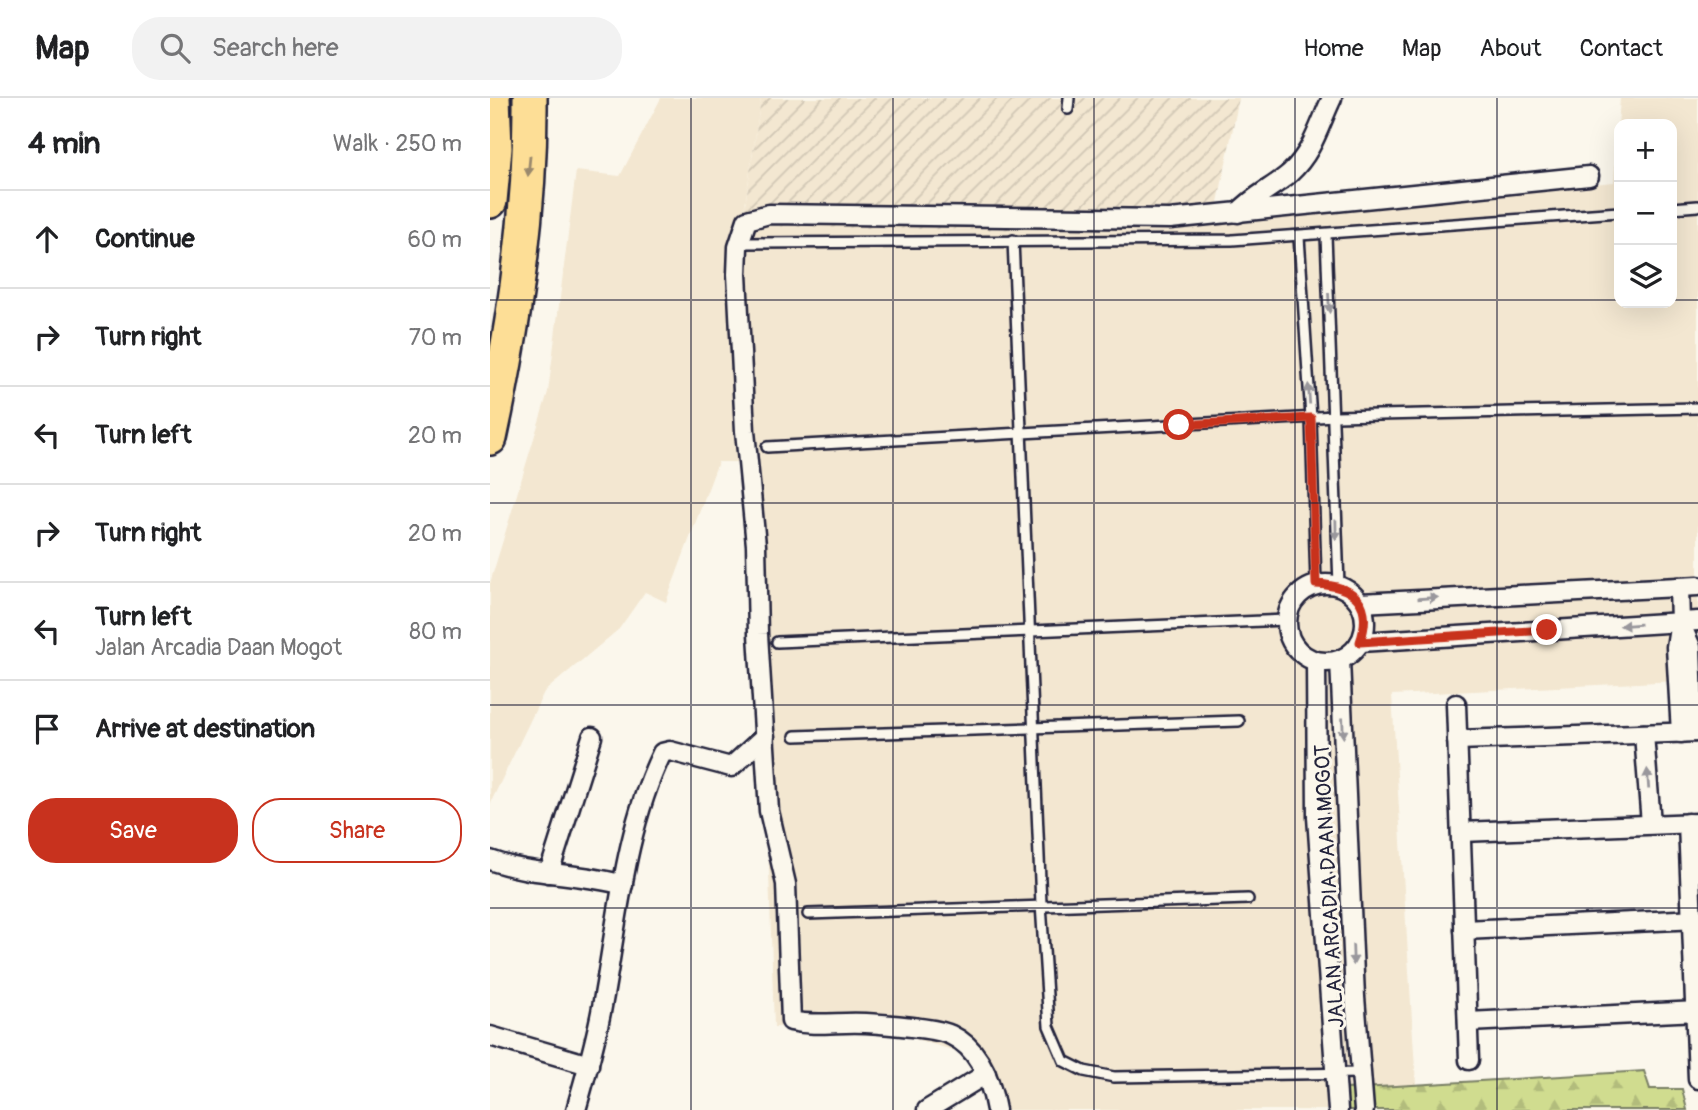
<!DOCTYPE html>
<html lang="en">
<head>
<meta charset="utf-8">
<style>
	body { margin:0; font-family:Pangolin,sans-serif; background:#f2f2f2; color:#202124 }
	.controls { position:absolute; right:21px; top:21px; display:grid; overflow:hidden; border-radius:14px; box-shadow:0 7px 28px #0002 }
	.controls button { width:63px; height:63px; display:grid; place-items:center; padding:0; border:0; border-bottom:2px solid #e0e0e0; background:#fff; color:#202124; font:35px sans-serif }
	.stop { position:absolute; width:21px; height:21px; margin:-16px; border:5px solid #c8321e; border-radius:50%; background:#fff }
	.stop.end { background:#c8321e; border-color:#fff; box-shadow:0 2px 7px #0008 }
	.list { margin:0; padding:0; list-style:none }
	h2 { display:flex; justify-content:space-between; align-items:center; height:91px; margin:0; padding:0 28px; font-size:30px }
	h2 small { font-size:23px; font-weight:400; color:#757577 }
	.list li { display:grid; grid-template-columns:46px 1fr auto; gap:21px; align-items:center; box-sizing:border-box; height:98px; padding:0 28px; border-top:2px solid #e0e0e0 }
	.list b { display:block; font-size:26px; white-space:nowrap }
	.list p { margin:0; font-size:23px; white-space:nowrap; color:#757577 }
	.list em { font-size:23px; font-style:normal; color:#757577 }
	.actions { display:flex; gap:14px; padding:21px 28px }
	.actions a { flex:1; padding:16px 0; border:2px solid #c8321e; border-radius:28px; text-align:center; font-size:24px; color:#c8321e }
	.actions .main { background:#c8321e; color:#fff }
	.icon { flex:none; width:38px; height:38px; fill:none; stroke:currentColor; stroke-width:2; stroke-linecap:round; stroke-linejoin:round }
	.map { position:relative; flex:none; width:1208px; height:1012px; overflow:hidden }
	header { display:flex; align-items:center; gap:42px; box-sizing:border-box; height:98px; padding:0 35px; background:#fff; border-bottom:2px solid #e0e0e0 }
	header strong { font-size:33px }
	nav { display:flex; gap:38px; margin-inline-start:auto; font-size:24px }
	.search { width:490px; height:63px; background:#f2f2f2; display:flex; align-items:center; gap:18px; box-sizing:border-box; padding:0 24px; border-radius:28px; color:#757577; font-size:26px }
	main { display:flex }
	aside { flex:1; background:#fff }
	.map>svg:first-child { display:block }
	.built { fill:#f3e7d1; fill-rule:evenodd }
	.industrial { fill:url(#industrial-furrows) }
	.forest { fill:url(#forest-firs); stroke:#797f65; stroke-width:2 }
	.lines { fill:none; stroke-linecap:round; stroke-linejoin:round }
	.lane-casing { stroke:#22223b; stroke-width:14 }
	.street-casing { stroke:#22223b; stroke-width:23 }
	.highway-casing { stroke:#22223b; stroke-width:38 }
	.lane { stroke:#fbf7ec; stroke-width:9 }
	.street { stroke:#fbf7ec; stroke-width:18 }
	.highway { stroke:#fdde96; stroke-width:33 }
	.oneway { fill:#9a896d }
	.oneway2 { fill:#99979c }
	.route { stroke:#c8321e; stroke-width:9 }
	.grid { fill:none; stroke:#22223b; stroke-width:2; stroke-opacity:0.55 }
	.labels { text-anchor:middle; stroke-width:6; stroke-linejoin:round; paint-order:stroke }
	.street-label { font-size:21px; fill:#22223b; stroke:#fbf7ec }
</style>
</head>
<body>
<header>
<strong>Map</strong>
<div class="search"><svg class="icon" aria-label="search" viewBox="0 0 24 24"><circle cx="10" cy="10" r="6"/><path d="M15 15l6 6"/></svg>Search here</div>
<nav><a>Home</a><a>Map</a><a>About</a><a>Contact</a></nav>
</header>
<main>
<aside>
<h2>4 min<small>Walk · 250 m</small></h2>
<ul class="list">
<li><svg class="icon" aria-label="ahead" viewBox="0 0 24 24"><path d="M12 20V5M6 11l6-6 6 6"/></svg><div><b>Continue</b></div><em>60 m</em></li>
<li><svg class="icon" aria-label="right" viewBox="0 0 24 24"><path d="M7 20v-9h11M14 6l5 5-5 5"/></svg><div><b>Turn right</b></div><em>70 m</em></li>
<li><svg class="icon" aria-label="left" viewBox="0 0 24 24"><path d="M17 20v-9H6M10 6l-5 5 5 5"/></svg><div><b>Turn left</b></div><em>20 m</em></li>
<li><svg class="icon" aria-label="right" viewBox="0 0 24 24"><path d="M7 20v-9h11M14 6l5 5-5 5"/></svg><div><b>Turn right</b></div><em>20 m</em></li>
<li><svg class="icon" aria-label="left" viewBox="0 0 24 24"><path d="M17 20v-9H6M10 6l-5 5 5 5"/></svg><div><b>Turn left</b><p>Jalan Arcadia Daan Mogot</p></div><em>80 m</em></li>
<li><svg class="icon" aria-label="arrive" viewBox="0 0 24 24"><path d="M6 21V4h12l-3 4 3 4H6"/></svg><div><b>Arrive at destination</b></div></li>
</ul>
<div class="actions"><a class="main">Save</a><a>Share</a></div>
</aside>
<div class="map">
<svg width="1208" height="1012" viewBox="0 0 1208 1012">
	<defs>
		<pattern id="industrial-furrows" width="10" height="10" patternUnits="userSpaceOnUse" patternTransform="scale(1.75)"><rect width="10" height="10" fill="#f3e7d1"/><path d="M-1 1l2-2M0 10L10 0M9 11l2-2" fill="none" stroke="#d0c6b4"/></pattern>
		<pattern id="forest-firs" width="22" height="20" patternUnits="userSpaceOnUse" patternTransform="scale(1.75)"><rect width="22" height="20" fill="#d0dc8f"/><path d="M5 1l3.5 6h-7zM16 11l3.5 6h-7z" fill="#b2bc7c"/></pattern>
	</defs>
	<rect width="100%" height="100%" fill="#fbf7ec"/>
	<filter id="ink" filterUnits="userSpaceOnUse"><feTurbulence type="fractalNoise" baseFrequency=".0143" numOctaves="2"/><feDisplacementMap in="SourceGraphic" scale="14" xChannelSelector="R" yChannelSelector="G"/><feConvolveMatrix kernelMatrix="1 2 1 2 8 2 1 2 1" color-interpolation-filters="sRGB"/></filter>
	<g filter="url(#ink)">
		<path class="built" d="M171,0H271L252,127L724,124L1124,84L1130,0H1208V582L902,597L926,987L839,992L840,1012H513L482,958L382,928L284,929L273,585L258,364H228L176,504L155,494L129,531L54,594L0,706V485L58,294L86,73L130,78ZM1129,26H1182V205H1129Z"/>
		<path class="industrial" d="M271,0H749L724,124L500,132L252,128Z"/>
		<path class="forest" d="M1154,973L1160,991H1192L1197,1012H840L839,992Z"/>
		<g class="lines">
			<g class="lane-casing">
				<g id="lane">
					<path d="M578,11L579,0"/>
					<path d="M1182,110L1208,108"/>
					<path d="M836,137L849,487"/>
					<path d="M809,139L821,320L826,486"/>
					<path d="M523,142L551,806L559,928L574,963L594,973L624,979L871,975"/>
					<path d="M256,145L742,142L1129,114"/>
					<path d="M277,349L845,318L1208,310"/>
					<path d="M287,544L796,522"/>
					<path d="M305,638L749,623"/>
					<path d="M318,816L758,801"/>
				</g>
			</g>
			<g class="street-casing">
				<g id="street">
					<path d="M748,115C763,98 783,90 800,75C823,54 829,27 842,0"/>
					<circle cx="836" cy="525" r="39"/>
					<path d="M1189,489L1190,524L1186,549L1191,635"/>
					<path d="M870,505L1208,488"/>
					<path d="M1190,524L1201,549L1204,634"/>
					<path d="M870,544L1208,523"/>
					<path d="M850,562L865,899L874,1012"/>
					<path d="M826,563L827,719L848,1012"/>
					<path d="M966,606L979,962"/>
					<path d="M1154,636L1161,726"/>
					<path d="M967,642L1208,634"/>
					<path d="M1198,725L1208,981"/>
					<path d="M971,734L1208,725"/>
					<path d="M0,762C43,778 89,774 133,787"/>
					<path d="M59,775L102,639"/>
					<path d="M974,832L1208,821"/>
					<path d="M978,924L1208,913"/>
					<path d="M0,938L99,967"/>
					<path d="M86,1012C96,976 107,940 113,903C128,821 135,731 172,655L180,653L241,669L275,638"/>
					<path d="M437,1012L496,976"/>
					<path d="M506,1012C501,983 489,950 461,937C448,930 392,926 376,925C350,923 326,929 301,923L296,786L279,713L268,536L266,447L255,333L247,176L248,149L257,122L279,116L680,121L1099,78"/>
				</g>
			</g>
			<g class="highway-casing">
				<g id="highway">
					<path d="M0,103L5,50L3,0"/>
					<path d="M0,340C24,229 41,114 40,0"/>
				</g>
			</g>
			<use href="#lane" class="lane"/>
			<use href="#street" class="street"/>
			<use href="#highway" class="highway"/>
		</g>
		<defs><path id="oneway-solid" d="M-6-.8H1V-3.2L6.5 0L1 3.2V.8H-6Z" transform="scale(1.75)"/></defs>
		<use class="oneway" href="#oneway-solid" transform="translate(39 68) rotate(96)"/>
		<g class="oneway2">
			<use href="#oneway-solid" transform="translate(839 205) rotate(87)"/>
			<use href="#oneway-solid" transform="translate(819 296) rotate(-94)"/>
			<use href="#oneway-solid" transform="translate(846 432) rotate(89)"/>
			<use href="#oneway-solid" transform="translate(938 500) rotate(-4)"/>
			<use href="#oneway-solid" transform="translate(1140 527) rotate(176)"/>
			<use href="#oneway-solid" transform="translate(853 630) rotate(88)"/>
			<use href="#oneway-solid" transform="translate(1158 681) rotate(-94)"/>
			<use href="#oneway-solid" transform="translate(863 857) rotate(88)"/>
		</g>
	</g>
	<g class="lines" filter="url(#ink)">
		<path class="route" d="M689,327L821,320L826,486C864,488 884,504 870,544L1057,532"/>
	</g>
	<path class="grid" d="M201,0V1012M403,0V1012M604,0V1012M805,0V1012M1007,0V1012M0,202H1129M1182,202H1208M0,405H1208M0,607H1208M0,810H1208"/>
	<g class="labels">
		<g class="street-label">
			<text transform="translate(839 788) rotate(-93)" y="7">JALAN ARCADIA DAAN MOGOT</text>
		</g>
	</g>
</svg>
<div class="controls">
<button>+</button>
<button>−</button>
<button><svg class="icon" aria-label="layers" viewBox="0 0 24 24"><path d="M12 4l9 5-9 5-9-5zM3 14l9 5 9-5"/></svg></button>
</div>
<div class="stop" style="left:689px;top:327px"></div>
<div class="stop end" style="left:1057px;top:532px"></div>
</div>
</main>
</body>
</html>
